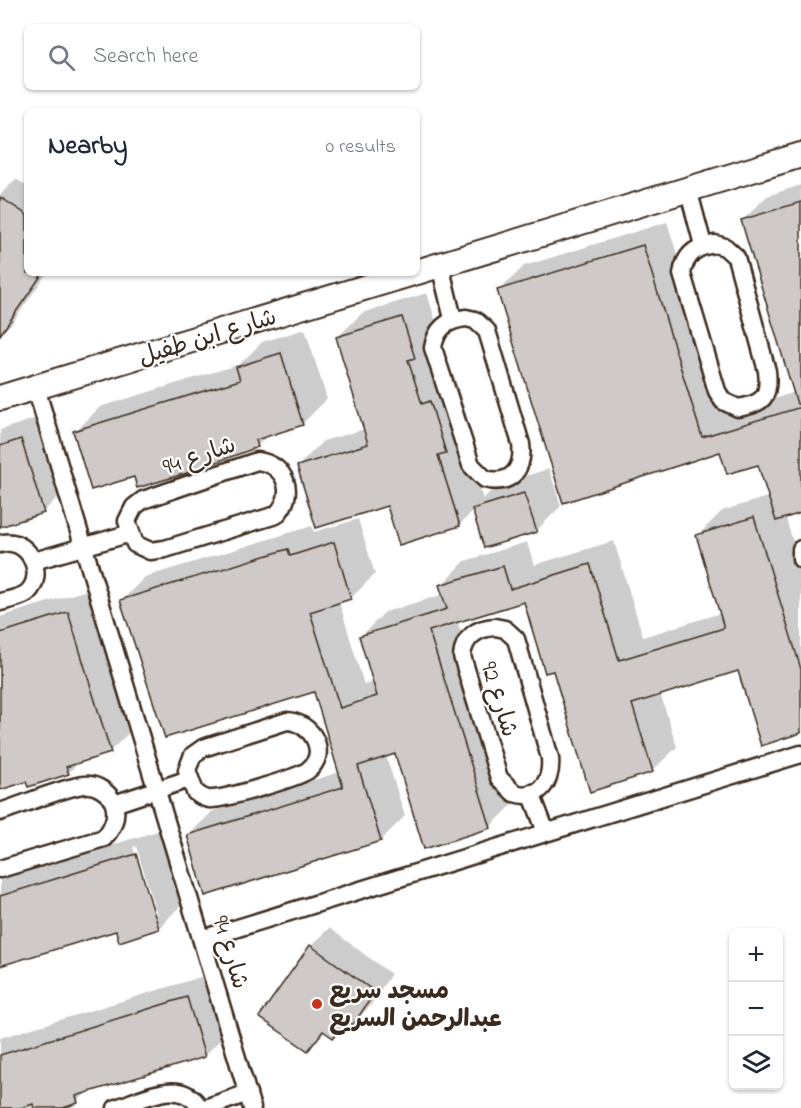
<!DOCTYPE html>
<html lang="en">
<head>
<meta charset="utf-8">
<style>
	body { margin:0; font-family:"Indie Flower","Playpen Sans Arabic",sans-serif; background:#f2f2f3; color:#1f2937 }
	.controls { position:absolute; right:18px; bottom:18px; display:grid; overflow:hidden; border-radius:9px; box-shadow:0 2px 4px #0004 }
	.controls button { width:54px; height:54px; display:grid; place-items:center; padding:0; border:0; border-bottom:2px solid #e0e1e3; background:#fff; color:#1f2937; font:30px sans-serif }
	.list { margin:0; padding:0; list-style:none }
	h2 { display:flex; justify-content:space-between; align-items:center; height:78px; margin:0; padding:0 24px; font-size:26px }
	h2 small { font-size:20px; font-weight:400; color:#747a83 }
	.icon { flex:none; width:33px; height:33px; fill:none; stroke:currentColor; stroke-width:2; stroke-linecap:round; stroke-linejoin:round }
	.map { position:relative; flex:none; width:801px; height:1108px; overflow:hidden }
	.search { position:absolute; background:#fff; box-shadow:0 2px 4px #0004; left:24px; top:24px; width:396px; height:66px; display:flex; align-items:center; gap:15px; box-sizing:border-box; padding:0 21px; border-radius:9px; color:#747a83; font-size:22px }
	.panel { position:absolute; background:#fff; box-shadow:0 2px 4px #0004; left:24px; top:108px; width:396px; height:168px; border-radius:9px }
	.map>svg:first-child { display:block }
	.shadow { fill:#0003; fill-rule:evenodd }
	.building { fill:#cfcac7; stroke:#3b2a1e; stroke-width:1.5 }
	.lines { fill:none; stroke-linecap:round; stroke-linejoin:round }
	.street-casing { stroke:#3b2a1e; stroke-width:21 }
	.secondary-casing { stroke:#3b2a1e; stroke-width:28 }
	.street { stroke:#fff; stroke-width:16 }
	.secondary { stroke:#fff; stroke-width:24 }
	.poi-dot { fill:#c8321e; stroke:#fff; stroke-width:2 }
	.labels { text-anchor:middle; stroke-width:4.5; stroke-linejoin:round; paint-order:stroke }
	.street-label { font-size:24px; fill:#3b2a1e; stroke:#fff }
	.poi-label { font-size:24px; font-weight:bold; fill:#3b2a1e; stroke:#fff; text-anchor:start }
</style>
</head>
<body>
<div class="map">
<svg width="801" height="1108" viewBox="0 0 801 1108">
	<rect width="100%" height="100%" fill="#fff"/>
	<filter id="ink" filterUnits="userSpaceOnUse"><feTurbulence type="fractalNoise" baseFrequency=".0167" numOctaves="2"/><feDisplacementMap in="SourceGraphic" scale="12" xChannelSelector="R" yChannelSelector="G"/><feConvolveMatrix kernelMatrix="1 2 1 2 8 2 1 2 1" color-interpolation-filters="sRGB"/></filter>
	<g filter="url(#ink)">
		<g class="shadow">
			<path d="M16,179L27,186V273H47L13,322L0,335V195Z"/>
			<path d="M801,185V512L785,516L801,567V732L739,669L660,693L677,747L652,771L554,669L525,600L457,620L514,803L490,827L396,752L386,756L405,816L381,840L188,835L213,811L340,772L315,690L121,601L145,577L312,526L314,532L358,519L375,574L351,598L339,601L364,685L374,682L361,636L385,612L444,594L441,586L465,561L527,542L534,565L614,541L643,637L721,613L698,535L722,511L770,496L759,463L721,450L564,501L499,291L524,266L667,222L727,414L795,392L742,221L767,196Z"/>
			<path d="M427,293L439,332L446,380L455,378L470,427L463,434L483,499L498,484L549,469L561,506L536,531L474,510L459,525L388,504L298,466L323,441L365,429L337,338L362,313Z"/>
			<path d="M305,329L327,399L302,424L269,434L257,446L135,476L75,432L100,407L240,364L262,342Z"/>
			<path d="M46,415L68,487L43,512L0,520V430Z"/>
			<path d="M93,588L135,727L110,751L80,761L68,773L27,780L0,789V617Z"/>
			<path d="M161,830L183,903L159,928L120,940L117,929L0,965V879ZM136,846L157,915H153L133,847Z"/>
			<path d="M329,928L391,974L370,1006L353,1023L349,1020L333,1036L326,1031L308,1049L261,1016L311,946Z"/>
			<path d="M211,974L229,1031L204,1056L88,1091L77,1102L58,1108H0V1038Z"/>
		</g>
		<g class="building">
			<path d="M0,197L27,215V273H43L0,335Z"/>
			<path d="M801,202V404H797L741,220Z"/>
			<path d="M643,245L702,437L801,407V513L776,521L758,465L727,474L720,452L563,503L497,290Z"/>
			<path d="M402,317L415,358L408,360L422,404L430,401L446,453L438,455L460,526L399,545L387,506L316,528L297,466L368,444L336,337Z"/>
			<path d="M281,353L303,425L256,440L258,447L184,474L137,488L134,477L91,490L73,431L240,380L236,367Z"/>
			<path d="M21,439L44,513L0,527V446Z"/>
			<path d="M524,493L537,532L484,548L472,509Z"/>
			<path d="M754,517L801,669V733L761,746L738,671L632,704L653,772L590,792L553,671L545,673L524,602L429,631L491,828L424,849L395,754L358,766L381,841L205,896L187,835L343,787L314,692L165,738L120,600L288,549L290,556L334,542L351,599L310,612L340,708L377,696L359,636L447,609L439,585L503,566L510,589L590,564L619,660L724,628L696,535Z"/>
			<path d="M68,612L111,753L66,767L69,774L28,787L26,782L0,790V633Z"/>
			<path d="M136,854L159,929L119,942L116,931L0,966V896Z"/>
			<path d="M310,945L375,992L353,1025L346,1020L333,1038L323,1031L308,1051L259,1017Z"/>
			<path d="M187,997L205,1057L76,1096L78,1103L63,1108H34L33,1104L20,1108H0V1055Z"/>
		</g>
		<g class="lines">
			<g class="street-casing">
				<g id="street">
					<path d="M688,189L703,245"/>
					<path d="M715,244L725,247L736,257L767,371C770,397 763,404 738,408L723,401L717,391L682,274C685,254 697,246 715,244Z"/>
					<path d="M440,265L453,319"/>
					<path d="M466,318L475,320L487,331L521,444C524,468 512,486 485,479L471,465L433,348C436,328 447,320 466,318Z"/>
					<path d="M36,388L252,1108"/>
					<path d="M257,461C286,464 297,494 276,515L165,549L150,551L135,544L127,521L134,507L143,500Z"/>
					<path d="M0,544C27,535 48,574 27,593C20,598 8,600 0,602"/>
					<path d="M801,549V559"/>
					<path d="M34,561L131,533"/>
					<path d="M495,627L505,629L516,639L550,758C552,781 540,801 514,793L499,778L462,656C464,637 477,628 495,627Z"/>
					<path d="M287,721C311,722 331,753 307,771C296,778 226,799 212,799C206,800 200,796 195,792L187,770L193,755L203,748Z"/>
					<path d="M531,793L546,832"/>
					<path d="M114,804L189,779"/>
					<path d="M0,812C22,805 64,787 84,785C96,783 110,793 114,804C118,817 112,829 104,838L0,869"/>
					<path d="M202,939L801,754"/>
					<path d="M116,1108C144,1099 181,1076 200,1108"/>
					<path d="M205,1108L248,1093"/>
				</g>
			</g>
			<g class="secondary-casing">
				<g id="secondary">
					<path d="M417,272L801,155"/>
					<path d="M0,398L413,273"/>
				</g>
			</g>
			<use href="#street" class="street"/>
			<use href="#secondary" class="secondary"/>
		</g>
	</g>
	<circle class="poi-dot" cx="317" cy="1004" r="6"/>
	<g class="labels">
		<g class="street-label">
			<text transform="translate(207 336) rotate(-17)" y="8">شارع ابن طفيل</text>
			<text transform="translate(199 455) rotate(-19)" y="8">شارع 94</text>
			<text transform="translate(500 699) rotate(73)" y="8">شارع 92</text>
			<text transform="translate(231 952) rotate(73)" y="8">شارع 94</text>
		</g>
		<g class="poi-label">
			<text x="329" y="998">مسجد سريع<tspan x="329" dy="28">عبدالرحمن السريع</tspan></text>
		</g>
	</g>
</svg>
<div class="controls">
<button>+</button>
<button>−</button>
<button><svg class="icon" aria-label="layers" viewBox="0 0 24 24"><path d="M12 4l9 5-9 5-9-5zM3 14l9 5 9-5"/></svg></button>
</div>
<div class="search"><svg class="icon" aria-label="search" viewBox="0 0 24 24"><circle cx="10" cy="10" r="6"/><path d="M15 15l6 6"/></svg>Search here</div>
<section class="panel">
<h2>Nearby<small>0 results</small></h2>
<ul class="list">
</ul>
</section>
</div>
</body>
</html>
